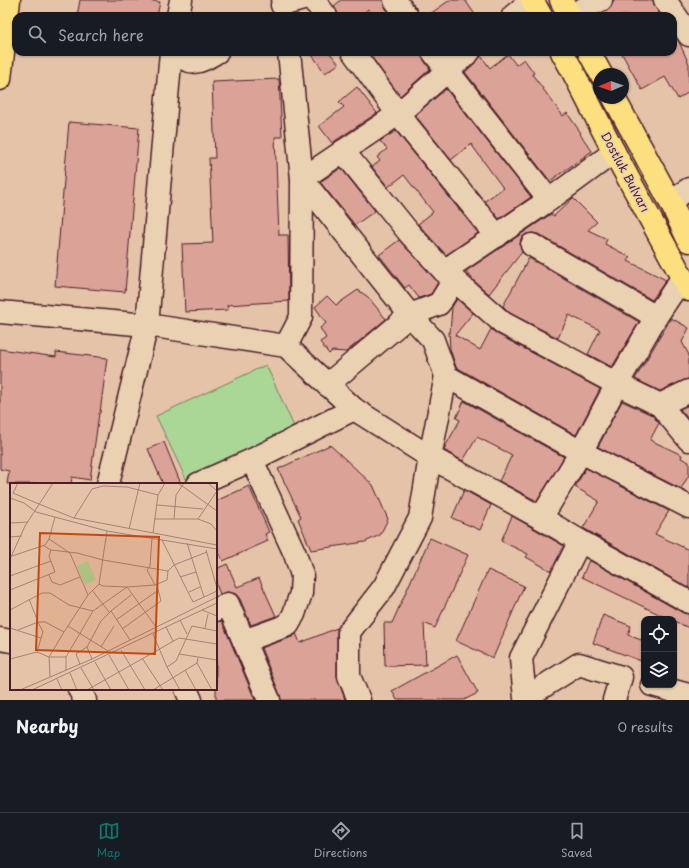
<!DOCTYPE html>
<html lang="en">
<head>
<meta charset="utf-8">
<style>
	body { margin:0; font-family:"Playpen Sans",sans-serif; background:#20242c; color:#f1f3f6 }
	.controls { position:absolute; right:12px; bottom:12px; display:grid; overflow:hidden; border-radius:8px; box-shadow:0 1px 3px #0004 }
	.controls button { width:36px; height:36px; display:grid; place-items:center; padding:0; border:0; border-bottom:1px solid #363941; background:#171b24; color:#f1f3f6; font:20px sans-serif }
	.compass { position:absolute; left:593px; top:68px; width:36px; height:36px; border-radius:50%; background:#171b24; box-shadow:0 1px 3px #0004; rotate:268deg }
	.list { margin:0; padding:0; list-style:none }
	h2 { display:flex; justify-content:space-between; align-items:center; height:52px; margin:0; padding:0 16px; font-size:17px }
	h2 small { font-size:13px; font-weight:400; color:#9ea1a6 }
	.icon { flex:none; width:22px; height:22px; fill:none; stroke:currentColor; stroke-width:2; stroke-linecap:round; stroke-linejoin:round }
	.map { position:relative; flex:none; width:689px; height:700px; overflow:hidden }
	.search { position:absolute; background:#171b24; box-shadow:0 1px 3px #0004; left:12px; right:12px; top:12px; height:44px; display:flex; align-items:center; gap:10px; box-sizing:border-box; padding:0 14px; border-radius:12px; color:#9ea1a6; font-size:15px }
	.sheet { height:112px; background:#171b24 }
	nav { display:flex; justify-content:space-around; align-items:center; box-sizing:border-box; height:56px; border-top:1px solid #363941; background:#171b24; font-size:11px; color:#9ea1a6 }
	nav a { display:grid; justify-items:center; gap:2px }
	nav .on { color:#0f766e }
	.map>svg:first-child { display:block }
	.green { fill:#aad796; stroke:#7a7b60 }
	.building { fill:#dba297; stroke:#4a1f2b }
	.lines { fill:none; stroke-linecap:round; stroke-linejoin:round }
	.minor-casing { stroke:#4a1f2b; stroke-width:25 }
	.major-casing { stroke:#4a1f2b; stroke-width:25 }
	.minor { stroke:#e9d1b1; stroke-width:22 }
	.major { stroke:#fce080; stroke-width:22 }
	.labels { text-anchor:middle; stroke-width:3.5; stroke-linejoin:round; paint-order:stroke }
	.street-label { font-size:12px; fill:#4a1f2b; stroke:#e9d1b1 }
	.inset-road { fill:none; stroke:#a78177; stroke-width:1 }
	.view { fill:#c04a14; fill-opacity:0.15; stroke:#c04a14; stroke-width:2 }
	.inset-edge { fill:none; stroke:#4a1f2b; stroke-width:2 }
</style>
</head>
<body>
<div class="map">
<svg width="689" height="700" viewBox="0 0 689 700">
	<rect width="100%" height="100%" fill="#e5c3a9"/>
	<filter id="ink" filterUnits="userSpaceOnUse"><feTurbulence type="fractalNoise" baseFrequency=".025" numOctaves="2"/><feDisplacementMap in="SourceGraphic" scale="8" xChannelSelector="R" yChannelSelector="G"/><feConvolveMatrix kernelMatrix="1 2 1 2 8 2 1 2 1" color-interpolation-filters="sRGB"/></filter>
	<g filter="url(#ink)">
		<path class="green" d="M266,365L295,429L186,479L156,416Z"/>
		<g class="building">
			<path d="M80,0H146L160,2L157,16H77Z"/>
			<path d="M341,0H383L385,7L391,16H373L368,9L360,16H338L334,6Z"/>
			<path d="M450,0H465L476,16H427Z"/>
			<path d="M613,0H653L655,7L661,16H601L600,14L611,7Z"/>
			<path d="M673,34L679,42L689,64V92L678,99L665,77L642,90L621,52H673Z"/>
			<path d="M310,52H329L339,64L325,73Z"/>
			<path d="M368,52H421L423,59L430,69L400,96Z"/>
			<path d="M508,54L516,65L524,59L534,73L532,74L563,116L567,113L581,133L580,134L592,151L550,181L465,72L477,61L481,56L490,68Z"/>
			<path d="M279,79L282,137H275L279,235H288L289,301L227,305L228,310L185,312L182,244L213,243L209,158H215L212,82Z"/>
			<path d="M357,87L377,113L332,143L319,126L344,107L339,102Z"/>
			<path d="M446,89L531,197L499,219L485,201L503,188L471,144L451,160L415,115Z"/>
			<path d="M69,122L139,128L125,292L55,286Z"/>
			<path d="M396,131L478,233L446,255L418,224L433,212L404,175L388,187L372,167L380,161L377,157L387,149L380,141Z"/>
			<path d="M341,168L375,211L355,225L320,182Z"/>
			<path d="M573,198L597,222L588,230L607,239L605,244L630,257L628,261L666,280L652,300L538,234L532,233L526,234L521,238L520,245L522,252L489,294L474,281L466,271L551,214L554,216Z"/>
			<path d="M399,240L438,282L431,294L419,298L409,285L405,288L379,255Z"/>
			<path d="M529,258L639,322L612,367L588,354L600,330L569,315L558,338L510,313L503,306Z"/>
			<path d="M358,290L368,297L386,319L346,352L332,351L329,354L320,342L326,338L320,328L326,323L315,307L327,296L336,305Z"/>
			<path d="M457,299L473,313L455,335L480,350L491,329L497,334L600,389L576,435L456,367L450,349L449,332L450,333L452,307Z"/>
			<path d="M671,318L689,328L682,342L689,355V379L684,380L660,391L635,379Z"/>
			<path d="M0,349L56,357V352L107,358L100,413H99L90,480L72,477L71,484H7L9,471L0,469Z"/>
			<path d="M464,401L564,457L537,501L499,481L512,455L477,437L463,461L444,450L445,447L460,420L456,418Z"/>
			<path d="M622,401L652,415L659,423L650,440L682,455L681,458L689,462V475L681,489L598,447Z"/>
			<path d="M689,405V420L680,409Z"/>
			<path d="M164,442L181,484H163L148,449Z"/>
			<path d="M330,445L373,485L388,519L380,535L365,542L311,550L298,519L301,517L278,469Z"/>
			<path d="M586,468L669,511L655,534L689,550V588L583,528L599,501L575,487Z"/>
			<path d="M249,486L269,532L265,534L268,541L223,561L216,545V501Z"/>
			<path d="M464,490L491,505L480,530L452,518Z"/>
			<path d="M512,516L564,546L551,571L526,557L528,554L501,541Z"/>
			<path d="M430,538L468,555L435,628L424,623L426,665L385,666L384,623H392Z"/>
			<path d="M589,560L683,613L689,614V628L674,621V619H669L582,577Z"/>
			<path d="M227,564L237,587L259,578L276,616L251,625L240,599L236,594L229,592L220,594L216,584V569Z"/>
			<path d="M488,570L524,586L493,658L456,641Z"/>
			<path d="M603,615L631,626L628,635L644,641V662L593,643Z"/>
			<path d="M222,621L255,700H216V622Z"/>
			<path d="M337,628V676L345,700H281L280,695L261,648L292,637L296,633L300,643Z"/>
			<path d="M457,655L478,693L464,700H397L392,691Z"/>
		</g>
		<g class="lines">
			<g class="minor-casing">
				<g id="minor">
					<path d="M311,0L316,3L326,16"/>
					<path d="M395,0L407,16"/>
					<path d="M665,0L689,35"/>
					<path d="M282,5L300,0"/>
					<path d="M178,16L181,0"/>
					<path d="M513,16L532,0"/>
					<path d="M569,16L601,0"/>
					<path d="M176,52C192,68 200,62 217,52"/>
					<path d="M353,52L398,114L497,236"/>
					<path d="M433,52L549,200"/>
					<path d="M343,151L410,234L444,271"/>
					<path d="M614,152L549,200L444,271L503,323L617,384L660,405L689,440"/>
					<path d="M670,201L689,189"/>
					<path d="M532,245L656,317"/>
					<path d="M0,312L147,325L286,346L354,409L430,457L541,518"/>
					<path d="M286,346L301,317L302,179L289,52"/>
					<path d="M446,376L581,452L689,507"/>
					<path d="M327,385L410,315L439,304L454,280"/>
					<path d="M660,405L689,391"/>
					<path d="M108,484L147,325L171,52"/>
					<path d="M198,484L252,460L354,409"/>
					<path d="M580,541L689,602"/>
					<path d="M216,610L228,604L269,700"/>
					<path d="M0,639L11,641"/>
					<path d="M244,641L288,625L294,614L301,593L302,575L295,554L252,460"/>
					<path d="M652,685L689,695"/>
					<path d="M79,689L85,700"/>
					<path d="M186,689L191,700"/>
					<path d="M359,700L349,676V632L384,587L420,518L430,457L446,376L433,340L410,315L302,179L398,114L469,52"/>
					<path d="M614,700L621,677L579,664L525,698L521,658L580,541L541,518L581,452L617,384L656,317L682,278"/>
				</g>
			</g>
			<g class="major-casing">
				<g id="major">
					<path d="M532,0L541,16"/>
					<path d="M561,0L570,16"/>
					<path d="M562,52L571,68L614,152L689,290"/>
					<path d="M589,52L601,74"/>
					<path d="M0,79L9,0"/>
					<path d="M614,98L670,201L689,241"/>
				</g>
			</g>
			<use href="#minor" class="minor"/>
			<use href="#major" class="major"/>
		</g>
	</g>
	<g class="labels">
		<g class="street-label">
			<text transform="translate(625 172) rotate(62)" y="4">Dostluk Bulvarı</text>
		</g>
	</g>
	<g transform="translate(10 483)">
		<rect width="207" height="207" fill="#e5c3a9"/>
		<path d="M78,78L86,97L75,102L67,83Z" fill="#aad796"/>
		<path class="inset-road" d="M8,0L3,10L29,21M168,0L207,28M198,0L207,8M0,15L14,20L26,29M29,21L64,35L207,62M147,22L193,26M26,29L97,48L207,66M64,35L82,6L93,3L117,4L148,12M144,36H188L201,41L207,48M164,36L166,12L174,0M188,36L207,8M0,40L18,39M119,46L130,0M143,50L148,12L155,0M0,54L12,53M142,55L140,83L137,87L145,102M39,56L60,70L78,112M152,57L183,119L207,108M177,60L194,114M34,63L41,67L67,70L93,77L158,88M196,67L207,105M2,73L35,62L39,56L45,34M0,76L15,43L43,0M158,88L164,82L197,69M39,92L42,99L50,102L70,94M0,93L41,78M170,94L186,89M89,101L93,103L117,104L145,102L157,97L158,88M0,107L45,89L39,73L41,67M82,107L99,129M179,109L190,104M0,127L32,110H40L59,122L83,128L117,104L146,144M192,127L207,133M101,128L121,112M106,137L147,108V104M170,137L177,151M58,143L78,112L89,101L97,48M156,144L163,158M0,145L31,155L33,149L28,139H35L54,149L58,143L98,168M195,145L198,131M112,146L151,118L148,106M8,147L28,139L19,116M54,149L39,174H56M143,151L157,184M77,164L82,176M91,164L104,143M111,167L135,207M27,169L39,174L40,194M169,171L207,177M99,172L119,207M132,175L153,207M0,176L27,169L31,155M85,179L101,207M187,180L202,207M70,181L66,171L77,164L91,138L101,128L120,157M71,185L84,207M175,187L186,207M56,188V174L83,128M60,190L67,207M47,196L52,207M10,207L82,176L207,114M22,207L207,120M77,207L169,155L207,161M143,207L187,180L188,175M170,207L157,184L166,178L182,143L207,148"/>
		<path class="view" d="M30,50L149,54L145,171L26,167Z"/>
		<rect width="207" height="207" class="inset-edge"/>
	</g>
</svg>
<div class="controls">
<button><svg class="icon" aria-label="locate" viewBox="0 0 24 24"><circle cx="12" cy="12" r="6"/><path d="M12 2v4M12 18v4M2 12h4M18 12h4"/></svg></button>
<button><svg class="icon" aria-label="layers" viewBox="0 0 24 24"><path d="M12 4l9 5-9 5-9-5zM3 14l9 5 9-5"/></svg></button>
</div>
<svg class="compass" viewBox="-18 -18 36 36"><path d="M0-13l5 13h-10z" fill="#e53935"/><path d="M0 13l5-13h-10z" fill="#9ea1a6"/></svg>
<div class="search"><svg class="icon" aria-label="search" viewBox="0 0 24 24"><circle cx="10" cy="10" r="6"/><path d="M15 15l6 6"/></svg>Search here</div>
</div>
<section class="sheet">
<h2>Nearby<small>0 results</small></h2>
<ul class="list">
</ul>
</section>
<nav>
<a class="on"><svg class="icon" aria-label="map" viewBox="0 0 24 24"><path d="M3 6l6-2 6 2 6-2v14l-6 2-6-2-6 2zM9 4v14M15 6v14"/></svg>Map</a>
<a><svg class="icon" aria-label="directions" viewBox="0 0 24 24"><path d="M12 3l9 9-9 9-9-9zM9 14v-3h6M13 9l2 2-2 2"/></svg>Directions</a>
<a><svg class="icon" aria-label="saved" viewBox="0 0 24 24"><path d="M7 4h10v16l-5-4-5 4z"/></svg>Saved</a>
</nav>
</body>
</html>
